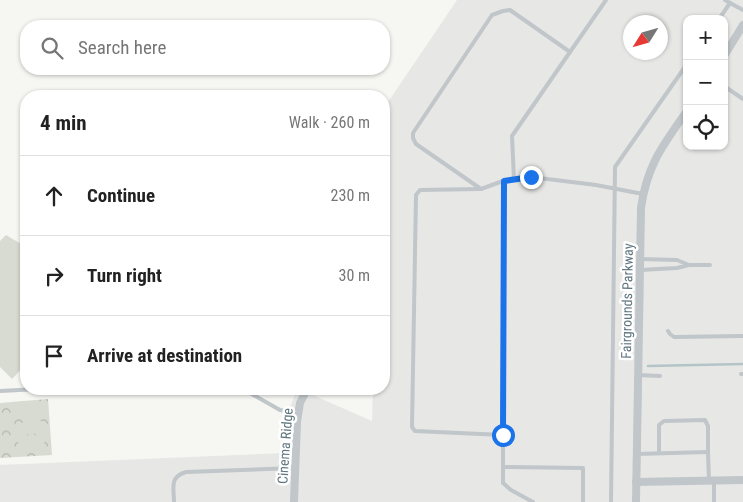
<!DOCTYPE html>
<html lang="en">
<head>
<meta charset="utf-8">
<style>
	body { margin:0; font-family:"Roboto Condensed",sans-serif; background:#f6f6f6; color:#222 }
	.controls { position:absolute; right:15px; top:15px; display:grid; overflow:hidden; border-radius:10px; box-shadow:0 1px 4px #0004 }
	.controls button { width:45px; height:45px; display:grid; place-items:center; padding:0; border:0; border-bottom:1px solid #e0e0e0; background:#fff; color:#222; font:25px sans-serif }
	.compass { position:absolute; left:623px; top:15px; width:45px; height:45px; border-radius:50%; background:#fff; box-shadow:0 1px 4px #0004; rotate:233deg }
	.stop { position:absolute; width:15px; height:15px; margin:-11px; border:4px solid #1a73e8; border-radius:50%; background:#fff }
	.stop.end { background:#1a73e8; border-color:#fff; box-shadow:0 1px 5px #0008 }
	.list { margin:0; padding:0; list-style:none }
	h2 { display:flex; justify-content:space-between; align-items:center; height:65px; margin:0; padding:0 20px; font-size:21px }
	h2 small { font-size:16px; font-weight:400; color:#767676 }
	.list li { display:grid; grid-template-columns:32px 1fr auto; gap:15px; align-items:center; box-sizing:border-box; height:80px; padding:0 20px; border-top:1px solid #e0e0e0 }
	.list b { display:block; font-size:19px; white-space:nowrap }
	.list em { font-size:16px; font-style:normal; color:#767676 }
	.icon { flex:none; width:28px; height:28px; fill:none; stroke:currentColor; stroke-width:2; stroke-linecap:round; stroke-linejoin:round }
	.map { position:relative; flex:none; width:743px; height:502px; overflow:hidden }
	.search { position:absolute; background:#fff; box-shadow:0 1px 4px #0004; left:20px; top:20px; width:370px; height:55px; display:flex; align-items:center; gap:12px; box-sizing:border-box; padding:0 18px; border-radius:20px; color:#767676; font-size:19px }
	.panel { position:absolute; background:#fff; box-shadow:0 1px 4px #0004; left:20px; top:90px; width:370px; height:305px; border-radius:20px }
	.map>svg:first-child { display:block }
	.built { fill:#e7e7e6; fill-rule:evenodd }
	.park { fill:url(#park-crowns) }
	.pitch { fill:#d7dbd1 }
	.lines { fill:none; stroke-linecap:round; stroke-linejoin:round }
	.stream { stroke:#b4c5c7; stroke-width:2.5 }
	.lane { stroke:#c0c6c9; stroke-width:4 }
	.street { stroke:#c0c6c9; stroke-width:8 }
	.route { stroke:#1a73e8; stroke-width:6 }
	.labels { text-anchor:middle; stroke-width:5; stroke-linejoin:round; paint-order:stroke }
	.street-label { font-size:14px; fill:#5f767f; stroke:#fff }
</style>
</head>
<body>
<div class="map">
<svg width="743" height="502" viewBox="0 0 743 502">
	<defs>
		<pattern id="park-crowns" width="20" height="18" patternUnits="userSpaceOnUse" patternTransform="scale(1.25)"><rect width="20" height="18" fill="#d7dbd1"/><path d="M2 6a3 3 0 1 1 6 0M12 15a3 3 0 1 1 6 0" fill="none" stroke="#b2b6af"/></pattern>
	</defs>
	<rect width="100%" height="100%" fill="#f6f6f2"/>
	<path class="built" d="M457,0H743V502H0V465L286,453L289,410L297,389H299L372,421L373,389H384V108ZM687,19H724V146H687ZM630,22H660V52H630Z"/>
	<path class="park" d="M48,399L52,455L0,458V403Z"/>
	<g class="pitch">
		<path d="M6,235L26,247V364L12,379L0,367V241Z"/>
		<path d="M41,404L42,417L17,418L16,406Z"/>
		<path d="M43,421V433L18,435L17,423Z"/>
		<path d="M44,438L45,450L19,452L18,440Z"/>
	</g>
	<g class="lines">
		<path class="stream" d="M648,366L743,364"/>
		<g class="lane">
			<path d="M730,3L743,10"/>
			<path d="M719,19L730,3L725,0"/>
			<path d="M724,86L743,99"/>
			<path d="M514,180L512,136L570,52"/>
			<path d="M503,181L481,189L416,144L413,138V133L492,15L503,11L510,10L570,52L606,0"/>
			<path d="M481,189L420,190L416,195L412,427L415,431L503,435"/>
			<path d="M640,259L677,260L689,265"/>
			<path d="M640,270L677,268L689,265H710"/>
			<path d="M668,331L670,334L674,337L743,336"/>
			<path d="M741,374H743"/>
			<path d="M638,375L660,376"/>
			<path d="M243,389L280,410L298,413"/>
			<path d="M0,391L39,389"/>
			<path d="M659,453V425L664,421L705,420L708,426V452"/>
			<path d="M636,454L708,452L709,481"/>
			<path d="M503,467L583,468V502"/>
			<path d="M174,502C174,488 169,477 186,472L295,468"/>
			<path d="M533,502L511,490L503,483V181L531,177L596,185L643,194"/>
			<path d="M611,502L615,167L687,64"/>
			<path d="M714,502V480"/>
		</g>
		<g class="street">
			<path d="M724,56L743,25"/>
			<path d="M636,482L743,480"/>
			<path d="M294,502L297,422L300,403L305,393"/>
			<path d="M636,502L641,208C647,165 663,145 687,111"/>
		</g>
	</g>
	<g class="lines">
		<path class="route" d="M503,435L504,181L531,177"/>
	</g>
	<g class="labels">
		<g class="street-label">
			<text transform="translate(627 301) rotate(-89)" y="5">Fairgrounds Parkway</text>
			<text transform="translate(285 446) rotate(-86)" y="5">Cinema Ridge</text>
		</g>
	</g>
</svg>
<div class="controls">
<button>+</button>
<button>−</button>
<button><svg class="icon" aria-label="locate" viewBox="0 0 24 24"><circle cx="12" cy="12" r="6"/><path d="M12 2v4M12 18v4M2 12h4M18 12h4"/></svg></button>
</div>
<svg class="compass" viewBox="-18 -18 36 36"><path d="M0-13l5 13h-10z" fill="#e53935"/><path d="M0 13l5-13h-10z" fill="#767676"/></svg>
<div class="stop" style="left:503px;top:435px"></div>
<div class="stop end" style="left:531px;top:177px"></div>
<div class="search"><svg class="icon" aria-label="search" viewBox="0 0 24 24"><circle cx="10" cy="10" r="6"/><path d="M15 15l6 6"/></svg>Search here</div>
<section class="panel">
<h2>4 min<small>Walk · 260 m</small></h2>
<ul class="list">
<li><svg class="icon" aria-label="ahead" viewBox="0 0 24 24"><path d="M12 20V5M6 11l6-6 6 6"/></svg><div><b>Continue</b></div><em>230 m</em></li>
<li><svg class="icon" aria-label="right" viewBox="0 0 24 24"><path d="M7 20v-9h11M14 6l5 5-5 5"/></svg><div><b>Turn right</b></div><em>30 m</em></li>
<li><svg class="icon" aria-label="arrive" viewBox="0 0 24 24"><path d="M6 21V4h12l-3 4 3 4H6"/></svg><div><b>Arrive at destination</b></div></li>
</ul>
</section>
</div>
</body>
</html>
